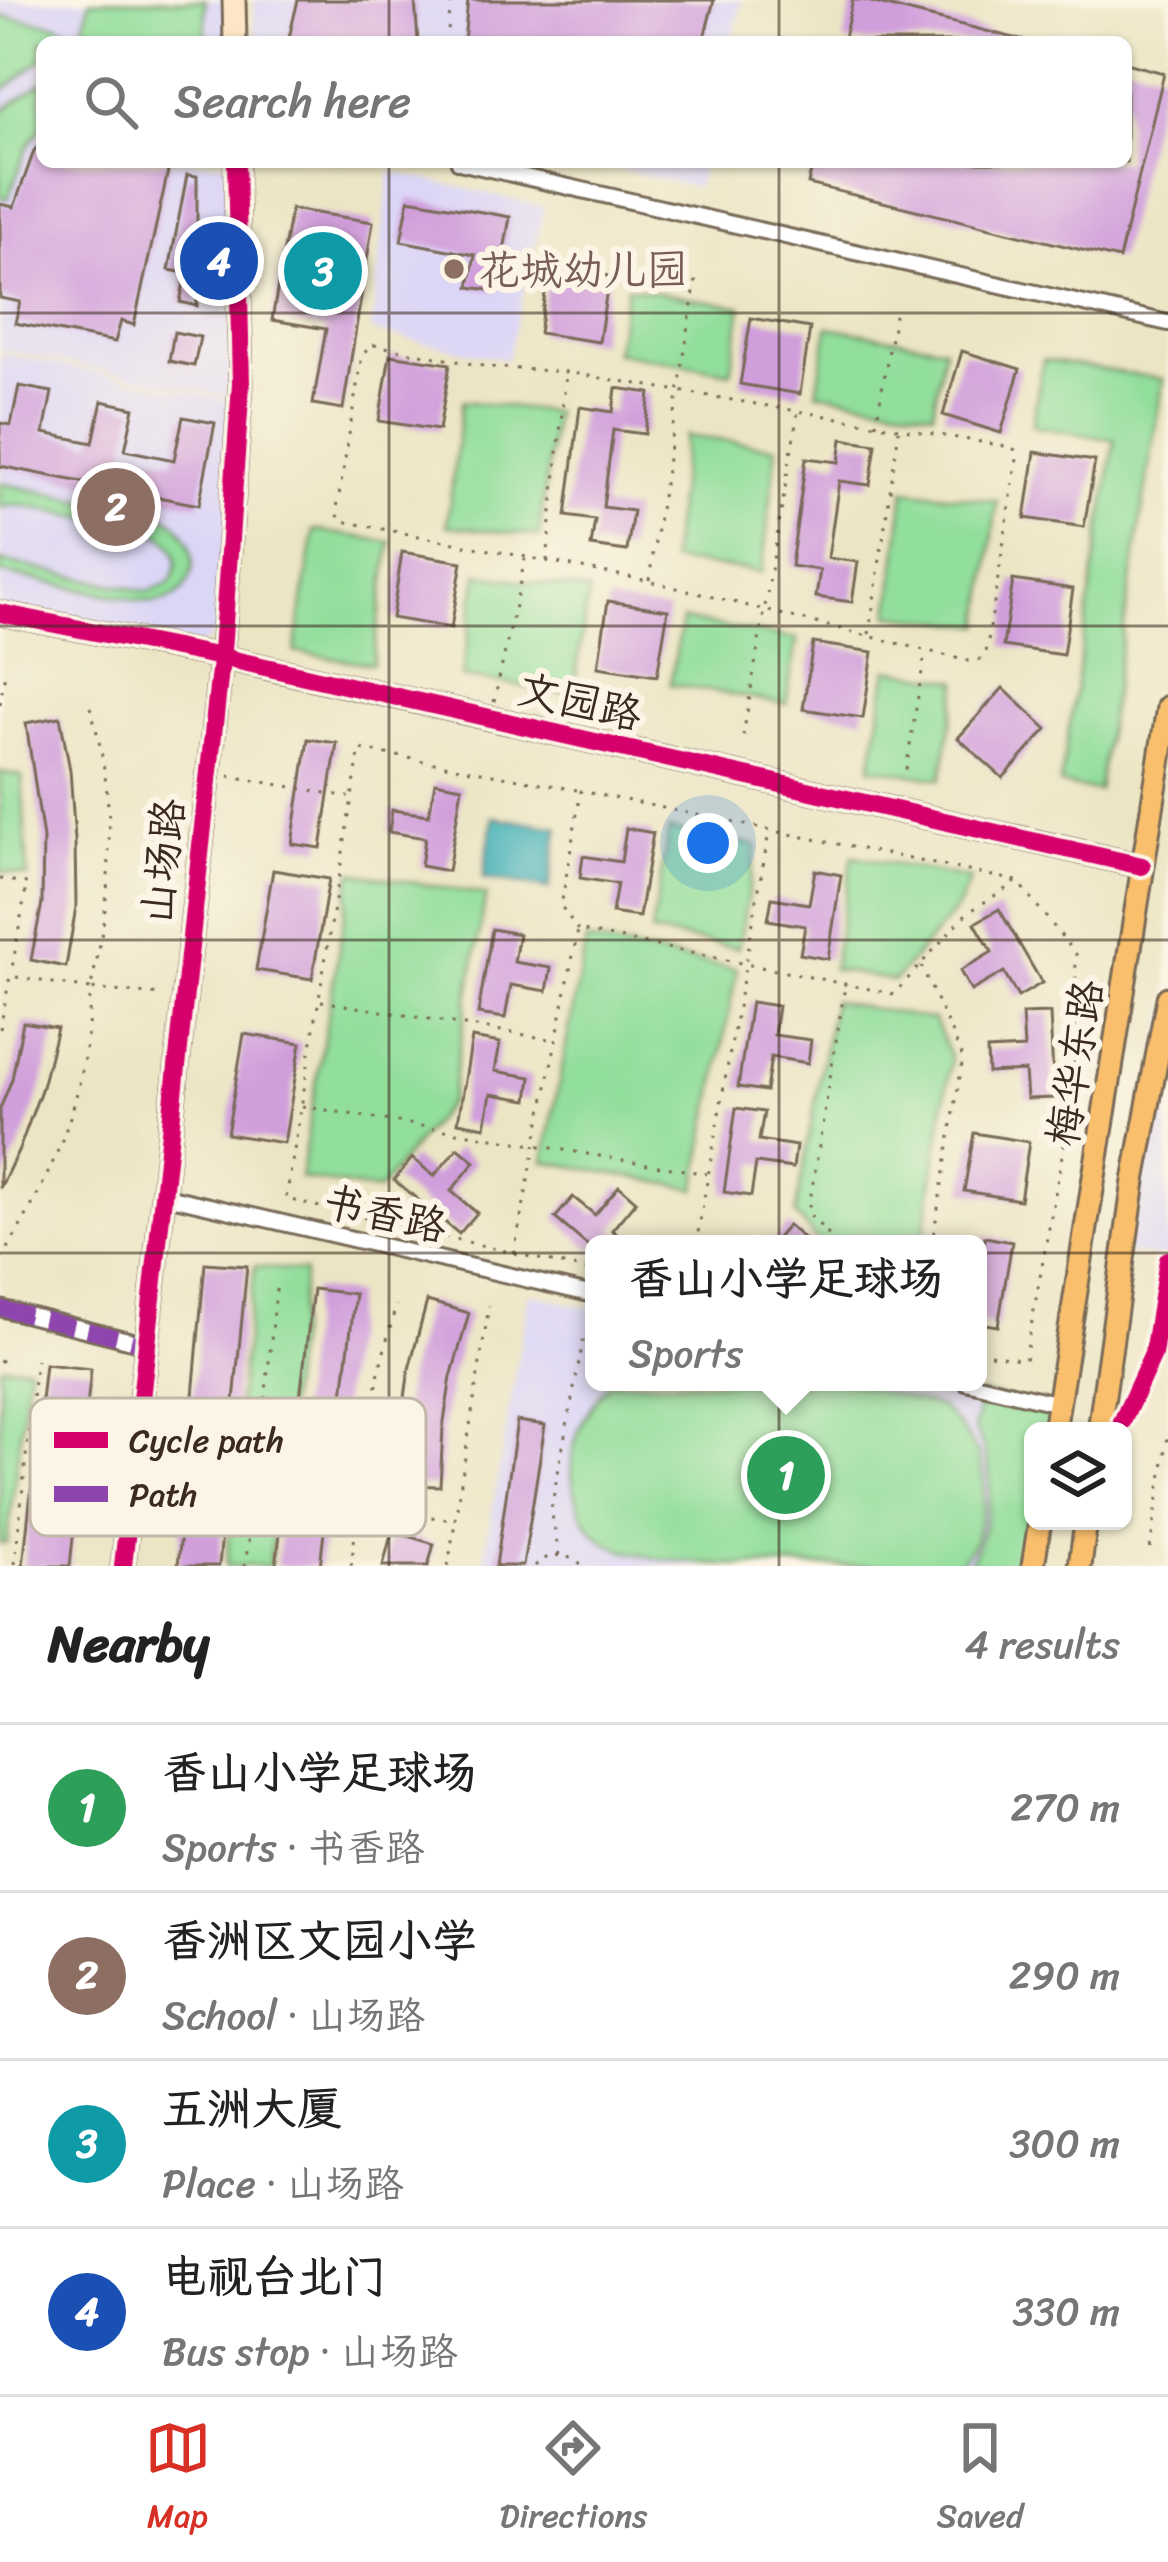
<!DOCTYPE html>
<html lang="en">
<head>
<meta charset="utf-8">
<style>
	body { margin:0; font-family:Sriracha,"LXGW WenKai TC",sans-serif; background:#f6f6f6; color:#222 }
	.controls { position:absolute; right:36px; bottom:36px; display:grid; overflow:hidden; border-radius:18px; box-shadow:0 3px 9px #0004 }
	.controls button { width:108px; height:108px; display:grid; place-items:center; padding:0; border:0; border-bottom:3px solid #e0e0e0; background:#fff; color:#222; font:60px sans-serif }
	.you { position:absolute; left:708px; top:843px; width:42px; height:42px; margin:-30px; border:9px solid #fff; border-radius:50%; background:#1a73e8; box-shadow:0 0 0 18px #1a73e833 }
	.badge { display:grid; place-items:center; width:78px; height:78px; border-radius:50%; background:#d93025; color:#fff; font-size:39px; font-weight:700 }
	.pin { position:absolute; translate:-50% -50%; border:6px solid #fff; box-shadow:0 3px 12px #0006 }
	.popup { position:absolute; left:585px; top:1235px; width:402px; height:156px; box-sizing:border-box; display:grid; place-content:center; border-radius:18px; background:#fff; filter:drop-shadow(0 3px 9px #0005); font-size:39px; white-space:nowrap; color:#767676 }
	.popup b { font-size:45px; color:#222 }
	.popup::after { content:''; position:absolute; left:50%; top:100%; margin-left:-24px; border:24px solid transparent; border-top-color:#fff }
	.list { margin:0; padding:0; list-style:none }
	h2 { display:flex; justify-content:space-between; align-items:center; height:156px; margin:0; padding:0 48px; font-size:51px }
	h2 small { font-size:39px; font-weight:400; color:#767676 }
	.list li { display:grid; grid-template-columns:78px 1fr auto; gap:36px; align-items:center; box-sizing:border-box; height:168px; padding:0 48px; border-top:3px solid #e0e0e0 }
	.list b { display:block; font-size:45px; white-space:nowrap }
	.list p { margin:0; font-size:39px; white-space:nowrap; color:#767676 }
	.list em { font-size:39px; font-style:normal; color:#767676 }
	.icon { flex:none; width:66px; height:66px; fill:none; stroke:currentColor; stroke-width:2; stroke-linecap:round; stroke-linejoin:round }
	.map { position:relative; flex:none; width:1168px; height:1566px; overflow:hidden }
	.search { position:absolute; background:#fff; box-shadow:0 3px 9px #0004; left:36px; right:36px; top:36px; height:132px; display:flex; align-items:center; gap:30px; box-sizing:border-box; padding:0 42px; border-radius:18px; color:#767676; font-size:45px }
	.sheet { height:828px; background:#fff }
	nav { display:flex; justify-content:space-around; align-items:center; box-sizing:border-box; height:168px; border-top:3px solid #e0e0e0; background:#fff; font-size:33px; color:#767676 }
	nav a { display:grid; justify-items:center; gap:6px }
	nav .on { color:#d93025 }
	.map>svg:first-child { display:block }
	.built { fill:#dcd6f6 }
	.green { fill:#92de9b; stroke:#66845c; stroke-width:3 }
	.water { fill:#3eafb6; stroke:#3c6c6a; stroke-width:3 }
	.building { fill:#d09edb }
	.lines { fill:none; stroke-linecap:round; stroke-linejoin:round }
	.street-casing { stroke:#796b58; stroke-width:20 }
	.secondary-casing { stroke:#796b58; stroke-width:27 }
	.primary-casing { stroke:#796b58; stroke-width:27 }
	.path { stroke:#796b58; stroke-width:3; stroke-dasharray:3 9; stroke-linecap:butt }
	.street { stroke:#fff; stroke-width:14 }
	.secondary { stroke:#fde5c5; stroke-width:21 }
	.primary { stroke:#f9bf6d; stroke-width:21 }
	.quiet { stroke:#8e44ad; stroke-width:15; stroke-dasharray:30 15; stroke-linecap:butt }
	.cycleway-casing { stroke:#fcf5e5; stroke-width:26 }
	.cycleway { stroke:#d6006c; stroke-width:18 }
	.grid { fill:none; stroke:#3b2a1e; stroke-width:3; stroke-opacity:0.55 }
	.education-dot { fill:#8d6e63; stroke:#fcf5e5; stroke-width:4.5 }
	.labels { text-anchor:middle; stroke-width:12; stroke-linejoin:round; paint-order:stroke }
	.education-label { font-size:42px; fill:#785e54; stroke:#fcf5e5; text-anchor:start }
	.street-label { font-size:42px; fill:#3b2a1e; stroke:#fcf5e5 }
	.key { fill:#fcf5e5; stroke:#c2b8a9; stroke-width:3 }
	.key-label { font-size:33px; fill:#3b2a1e }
</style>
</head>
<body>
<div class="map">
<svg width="1168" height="1566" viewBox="0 0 1168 1566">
	<rect width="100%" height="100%" fill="#fcf5e5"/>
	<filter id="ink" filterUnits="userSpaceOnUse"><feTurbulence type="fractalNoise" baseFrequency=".00833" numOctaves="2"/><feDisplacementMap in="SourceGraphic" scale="24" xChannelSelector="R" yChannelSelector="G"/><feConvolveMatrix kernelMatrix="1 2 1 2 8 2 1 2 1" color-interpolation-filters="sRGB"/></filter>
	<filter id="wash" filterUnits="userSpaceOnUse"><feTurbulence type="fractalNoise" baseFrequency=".004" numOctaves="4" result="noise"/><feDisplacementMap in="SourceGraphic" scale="48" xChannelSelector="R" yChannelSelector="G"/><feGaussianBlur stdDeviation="2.7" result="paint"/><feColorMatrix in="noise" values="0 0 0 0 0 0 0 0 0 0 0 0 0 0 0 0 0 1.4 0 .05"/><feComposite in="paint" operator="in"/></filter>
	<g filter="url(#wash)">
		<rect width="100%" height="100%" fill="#ece5c4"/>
		<g class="built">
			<path d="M0,0H229L230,42H42V162H232L237,399L0,349Z"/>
			<path d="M254,0H742L732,42H255Z"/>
			<path d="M589,162H703L697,188Z"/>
			<path d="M390,171L544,207L507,360L371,331Z"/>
			<path d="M0,353L239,402L223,626L195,651L0,612Z"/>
			<path d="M1168,1002V1258L1124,1252Z"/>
			<path d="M529,1293L594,1309V1382H904L971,1398L1007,1416V1566H483Z"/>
		</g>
		<g class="green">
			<path d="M90,0H205L206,42H80Z"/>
			<path d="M0,16L58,25L68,30L64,42H42V59L0,93Z"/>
			<path d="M42,82V127L28,146L8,199L0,197V113Z"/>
			<path d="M627,287L742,307L731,372L615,352Z"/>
			<path d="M828,327L944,347L933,412L817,392Z"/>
			<path d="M1043,360L1163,379L1098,791L1060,784L1115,440L1032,426Z"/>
			<path d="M462,401L554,412L539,536L447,526Z"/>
			<path d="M685,436L777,447L762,572L670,561Z"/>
			<path d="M0,483L169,518C205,544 201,601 150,603L0,573V561L149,592L170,583C182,563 178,545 157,533L19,505L0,507Z"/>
			<path d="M905,490L997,501L982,626L890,615Z"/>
			<path d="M314,530L391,542L372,664L295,652Z"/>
			<path d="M478,574L589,591L573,694L462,677Z"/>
			<path d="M682,620L797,639L786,704L670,684Z"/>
			<path d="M888,669L959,681L941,779L871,767Z"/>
			<path d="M0,772L22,776L28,877L0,871Z"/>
			<path d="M669,830L757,846L738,948L651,933Z"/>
			<path d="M853,856L970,879L958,907L894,981L832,969Z"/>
			<path d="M352,872L486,895L450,1101L378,1191L300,1178Z"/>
			<path d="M586,941L737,969L696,1189L544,1161Z"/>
			<path d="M833,1001L934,1020L951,1059L923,1244H820L795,1215Z"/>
			<path d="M255,1266L304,1272L282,1444L233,1438Z"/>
			<path d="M2,1365L29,1366L7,1543L0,1544V1369Z"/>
			<path d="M610,1382H848L940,1407L959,1426L978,1453L984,1481L983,1508L975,1541L958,1566C903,1566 847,1566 791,1566C738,1566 656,1566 609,1544C587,1531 577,1507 573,1483C566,1446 586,1408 610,1382Z"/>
			<path d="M981,1393L1051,1408L1047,1431H1033V1520L1026,1566H968C990,1523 1001,1471 974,1429Z"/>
			<path d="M235,1462L281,1467L269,1566H226Z"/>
		</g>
		<path class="water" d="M493,817L559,827L549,889L483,878Z"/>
		<g id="blocks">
			<g class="building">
				<path d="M298,0H415L418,42H288Z"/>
				<path d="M468,0H714L703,42H464Z"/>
				<path d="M853,0H863L1030,42H843Z"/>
				<path d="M1126,63L1164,73L1119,259L808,184L813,162H1126Z"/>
				<path d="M42,141V162H170L134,325L121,321L115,342L15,323L20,302L0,298V204L14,207L34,151Z"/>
				<path d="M187,175L197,176V306L180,302L186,273L169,270Z"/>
				<path d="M409,199L510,217L497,291L469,287L475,255L401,241Z"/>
				<path d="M291,209L373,222L343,409L313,404L326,329L272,320Z"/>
				<path d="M549,267L609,276L599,342L539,333Z"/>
				<path d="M751,318L810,328L800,394L740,384Z"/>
				<path d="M174,332L200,337L194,366L169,361Z"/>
				<path d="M962,351L1020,369L1001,433L943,415Z"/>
				<path d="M390,355L450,364L439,430L379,421Z"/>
				<path d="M19,386L52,392L44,433L93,443L102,401L134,408L125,450L174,460L183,417L215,423L199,505L0,466V423L11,425Z"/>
				<path d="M616,388L650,393L645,434L613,430L603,507L633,511L627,551L591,546L595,520L566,516L580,407L613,412Z"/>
				<path d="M842,439L876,444L870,485L839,481L828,558L858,562L852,602L816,597L820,570L791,566L806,458L839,462Z"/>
				<path d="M1035,452L1095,461L1084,527L1025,518Z"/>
				<path d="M402,552L462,562L451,628L392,618Z"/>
				<path d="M1013,580L1073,589L1063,655L1003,646Z"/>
				<path d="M608,601L668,610L657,676L598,667Z"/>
				<path d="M813,643L873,652L863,718L803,709Z"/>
				<path d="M1003,688L1047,729L1003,778L958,738Z"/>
				<path d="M60,717L70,770L75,840L76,907L66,967L31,960L42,903L43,838L26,723Z"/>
				<path d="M308,739L337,743L321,848L292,844Z"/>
				<path d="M435,782L462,787L448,871L421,866L425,838L389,832L392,810L429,815Z"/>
				<path d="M626,828L653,833L639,917L612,913L617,884L580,878L583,856L621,862Z"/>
				<path d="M273,870L329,879L312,979L256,970Z"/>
				<path d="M815,870L841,875L828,959L800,954L805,926L768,920L772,898L809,904Z"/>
				<path d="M999,909L1042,983L1018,997L1004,972L971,991L960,971L992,952L975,923Z"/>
				<path d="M492,929L519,934L514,962L551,968L547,991L511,985L505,1018L478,1014Z"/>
				<path d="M751,1002L778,1006L774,1035L811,1040L808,1063L771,1057L766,1091L738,1087Z"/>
				<path d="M1050,1013L1054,1098L1027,1099L1025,1071L988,1073L987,1050L1024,1048L1022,1014Z"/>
				<path d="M23,1022L57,1028L42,1087L20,1147L0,1188V1109L12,1079Z"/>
				<path d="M244,1034L301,1043L284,1143L227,1134Z"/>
				<path d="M472,1038L500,1043L495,1071L531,1077L528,1100L491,1094L485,1127L458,1122Z"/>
				<path d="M736,1108L764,1112L759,1140L796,1146L793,1168L756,1163L751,1196L724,1192Z"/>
				<path d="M974,1133L1029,1142L1020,1200L964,1191Z"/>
				<path d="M458,1148L475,1162L451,1191L477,1213L459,1234L394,1180L412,1158L434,1176Z"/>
				<path d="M619,1186L636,1201L612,1230L629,1244H594V1251L555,1218L573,1197L595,1215Z"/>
				<path d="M788,1225L805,1240L802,1244H772Z"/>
				<path d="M985,1237L1012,1242L998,1326L978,1323V1271Z"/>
				<path d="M205,1263L247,1266L232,1422L191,1418Z"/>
				<path d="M313,1289L355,1294L337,1445L295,1440Z"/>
				<path d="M427,1301L469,1313L451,1377L443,1428L440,1486L397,1485L401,1426L409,1369Z"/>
				<path d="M45,1364L91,1369L70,1566H23Z"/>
				<path d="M517,1421L545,1425L523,1566H496Z"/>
				<path d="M187,1464L228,1467L219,1566H178Z"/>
				<path d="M286,1484L329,1490L320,1566H276Z"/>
				<path d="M392,1531L434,1544L428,1566H383Z"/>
			</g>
		</g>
	</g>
	<g filter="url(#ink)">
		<use href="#blocks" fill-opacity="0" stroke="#796b58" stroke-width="3"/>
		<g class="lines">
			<g class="street-casing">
				<g id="street">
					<path d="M459,162L1168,323"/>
					<path d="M162,1195L594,1295"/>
					<path d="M0,1308L148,1345"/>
					<path d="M966,1382L1059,1404"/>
				</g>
			</g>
			<g class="secondary-casing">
				<g id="secondary">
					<path d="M234,0L235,42"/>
					<path d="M0,613L221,657L1142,866"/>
					<path d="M123,1566L222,651L241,384L236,162"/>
				</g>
			</g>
			<g class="primary-casing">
				<g id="primary">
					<path d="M1054,1431L1168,707"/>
					<path d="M1099,1431L1134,1181L1168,998"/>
					<path d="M1033,1566L1040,1521"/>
					<path d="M1080,1566L1086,1521"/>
				</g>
			</g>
			<g class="path">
				<path d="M447,42L451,0"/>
				<path d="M374,345L488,367L566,372L1011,447L1015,450L1017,459L986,653L982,659L968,661L649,581L342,521L337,514V508L361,361L368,347Z"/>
				<path d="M876,424L896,309"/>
				<path d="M547,561L566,373"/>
				<path d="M649,580L697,273"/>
				<path d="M869,634L899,430"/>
				<path d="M494,702L525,559"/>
				<path d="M0,704L5,673"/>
				<path d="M90,707C118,797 113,899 90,989L163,995"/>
				<path d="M743,736L798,412"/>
				<path d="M906,770L925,653"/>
				<path d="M229,776L349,797"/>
				<path d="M577,790L360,749L286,1199L594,1272"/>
				<path d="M0,879L27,883L11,974"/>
				<path d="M578,930L561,906L581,791L1017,881L1076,954L1074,1089L1025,1360L978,1352"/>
				<path d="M921,966L963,1058L932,1244"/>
				<path d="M321,1001L555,1040"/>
				<path d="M0,1029L10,976L90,989C88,1097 57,1165 3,1257"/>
				<path d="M302,1106L707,1174"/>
				<path d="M696,1244L769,832"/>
				<path d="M837,1244L808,1213L845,986"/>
				<path d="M514,1253L578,930L894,994L966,914L1016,882"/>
				<path d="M0,1362L4,1356"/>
				<path d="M158,1434L363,1472L351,1566"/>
				<path d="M364,1470L379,1371L396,1305"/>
				<path d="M360,1508L455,1520L489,1306"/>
				<path d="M1150,1548L1168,1436"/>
				<path d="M559,1555L551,1509L585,1331"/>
				<path d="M15,1564L36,1360"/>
				<path d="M245,1566L260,1453L277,1280"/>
				<path d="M448,1566L455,1522"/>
				<path d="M535,1566C549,1552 567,1552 582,1566"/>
			</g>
			<use href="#street" class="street"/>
			<use href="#secondary" class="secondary"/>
			<use href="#primary" class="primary"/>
			<path class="quiet" d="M0,1308L148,1345"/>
			<g class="cycleway-casing">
				<g id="cycleway">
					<path d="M0,613L221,657L1142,866"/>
					<path d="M1122,1422L1153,1354L1168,1260"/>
					<path d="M123,1566L222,651L241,384L236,162"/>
				</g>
			</g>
			<use href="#cycleway" class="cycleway"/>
		</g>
	</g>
	<path class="grid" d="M389,0V42M779,0V42M389,162V1566M779,162V1566M0,313H1168M0,626H1168M0,940H1168M0,1253H1168"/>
	<circle class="education-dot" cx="454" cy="269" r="12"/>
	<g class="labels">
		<g class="education-label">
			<text x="478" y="284">花城幼儿园</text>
		</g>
		<g class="street-label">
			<text transform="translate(580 701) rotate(13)" y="15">文园路</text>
			<text transform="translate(162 861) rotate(-84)" y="15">山场路</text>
			<text transform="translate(1074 1063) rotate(-81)" y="15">梅华东路</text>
			<text transform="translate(385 1213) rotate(13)" y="15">书香路</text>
		</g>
	</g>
	<rect x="30" y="1398" width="396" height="138" rx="18" class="key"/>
	<rect x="54" y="1432" width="54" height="16" fill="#d6006c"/>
	<rect x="54" y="1486" width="54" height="16" fill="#8e44ad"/>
	<g class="key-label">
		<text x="129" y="1452">Cycle path</text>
		<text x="129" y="1506">Path</text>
	</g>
</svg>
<div class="controls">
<button><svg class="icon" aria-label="layers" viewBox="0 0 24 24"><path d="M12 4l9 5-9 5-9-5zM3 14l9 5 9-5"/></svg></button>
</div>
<div class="you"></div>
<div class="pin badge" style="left:786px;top:1475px;background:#2e9e5b">1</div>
<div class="popup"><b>香山小学足球场</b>Sports</div>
<div class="pin badge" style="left:116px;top:507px;background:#8d6e63">2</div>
<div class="pin badge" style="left:323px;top:271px;background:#0f9aa8">3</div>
<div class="pin badge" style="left:219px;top:261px;background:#1a4fb4">4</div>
<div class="search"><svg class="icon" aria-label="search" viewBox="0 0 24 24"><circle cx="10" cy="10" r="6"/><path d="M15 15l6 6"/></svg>Search here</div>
</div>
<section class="sheet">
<h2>Nearby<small>4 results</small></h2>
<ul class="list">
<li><span class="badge" style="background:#2e9e5b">1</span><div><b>香山小学足球场</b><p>Sports · 书香路</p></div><em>270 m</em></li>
<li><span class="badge" style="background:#8d6e63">2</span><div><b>香洲区文园小学</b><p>School · 山场路</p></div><em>290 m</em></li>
<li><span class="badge" style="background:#0f9aa8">3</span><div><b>五洲大厦</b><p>Place · 山场路</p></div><em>300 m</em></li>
<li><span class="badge" style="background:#1a4fb4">4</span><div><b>电视台北门</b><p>Bus stop · 山场路</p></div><em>330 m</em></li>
</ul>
</section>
<nav>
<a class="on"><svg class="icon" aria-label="map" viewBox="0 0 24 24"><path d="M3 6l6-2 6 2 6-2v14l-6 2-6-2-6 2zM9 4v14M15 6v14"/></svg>Map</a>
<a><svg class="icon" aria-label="directions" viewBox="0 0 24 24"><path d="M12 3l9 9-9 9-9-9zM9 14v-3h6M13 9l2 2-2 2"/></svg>Directions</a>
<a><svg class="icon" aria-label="saved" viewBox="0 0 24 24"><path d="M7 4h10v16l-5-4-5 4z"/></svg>Saved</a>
</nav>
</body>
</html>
